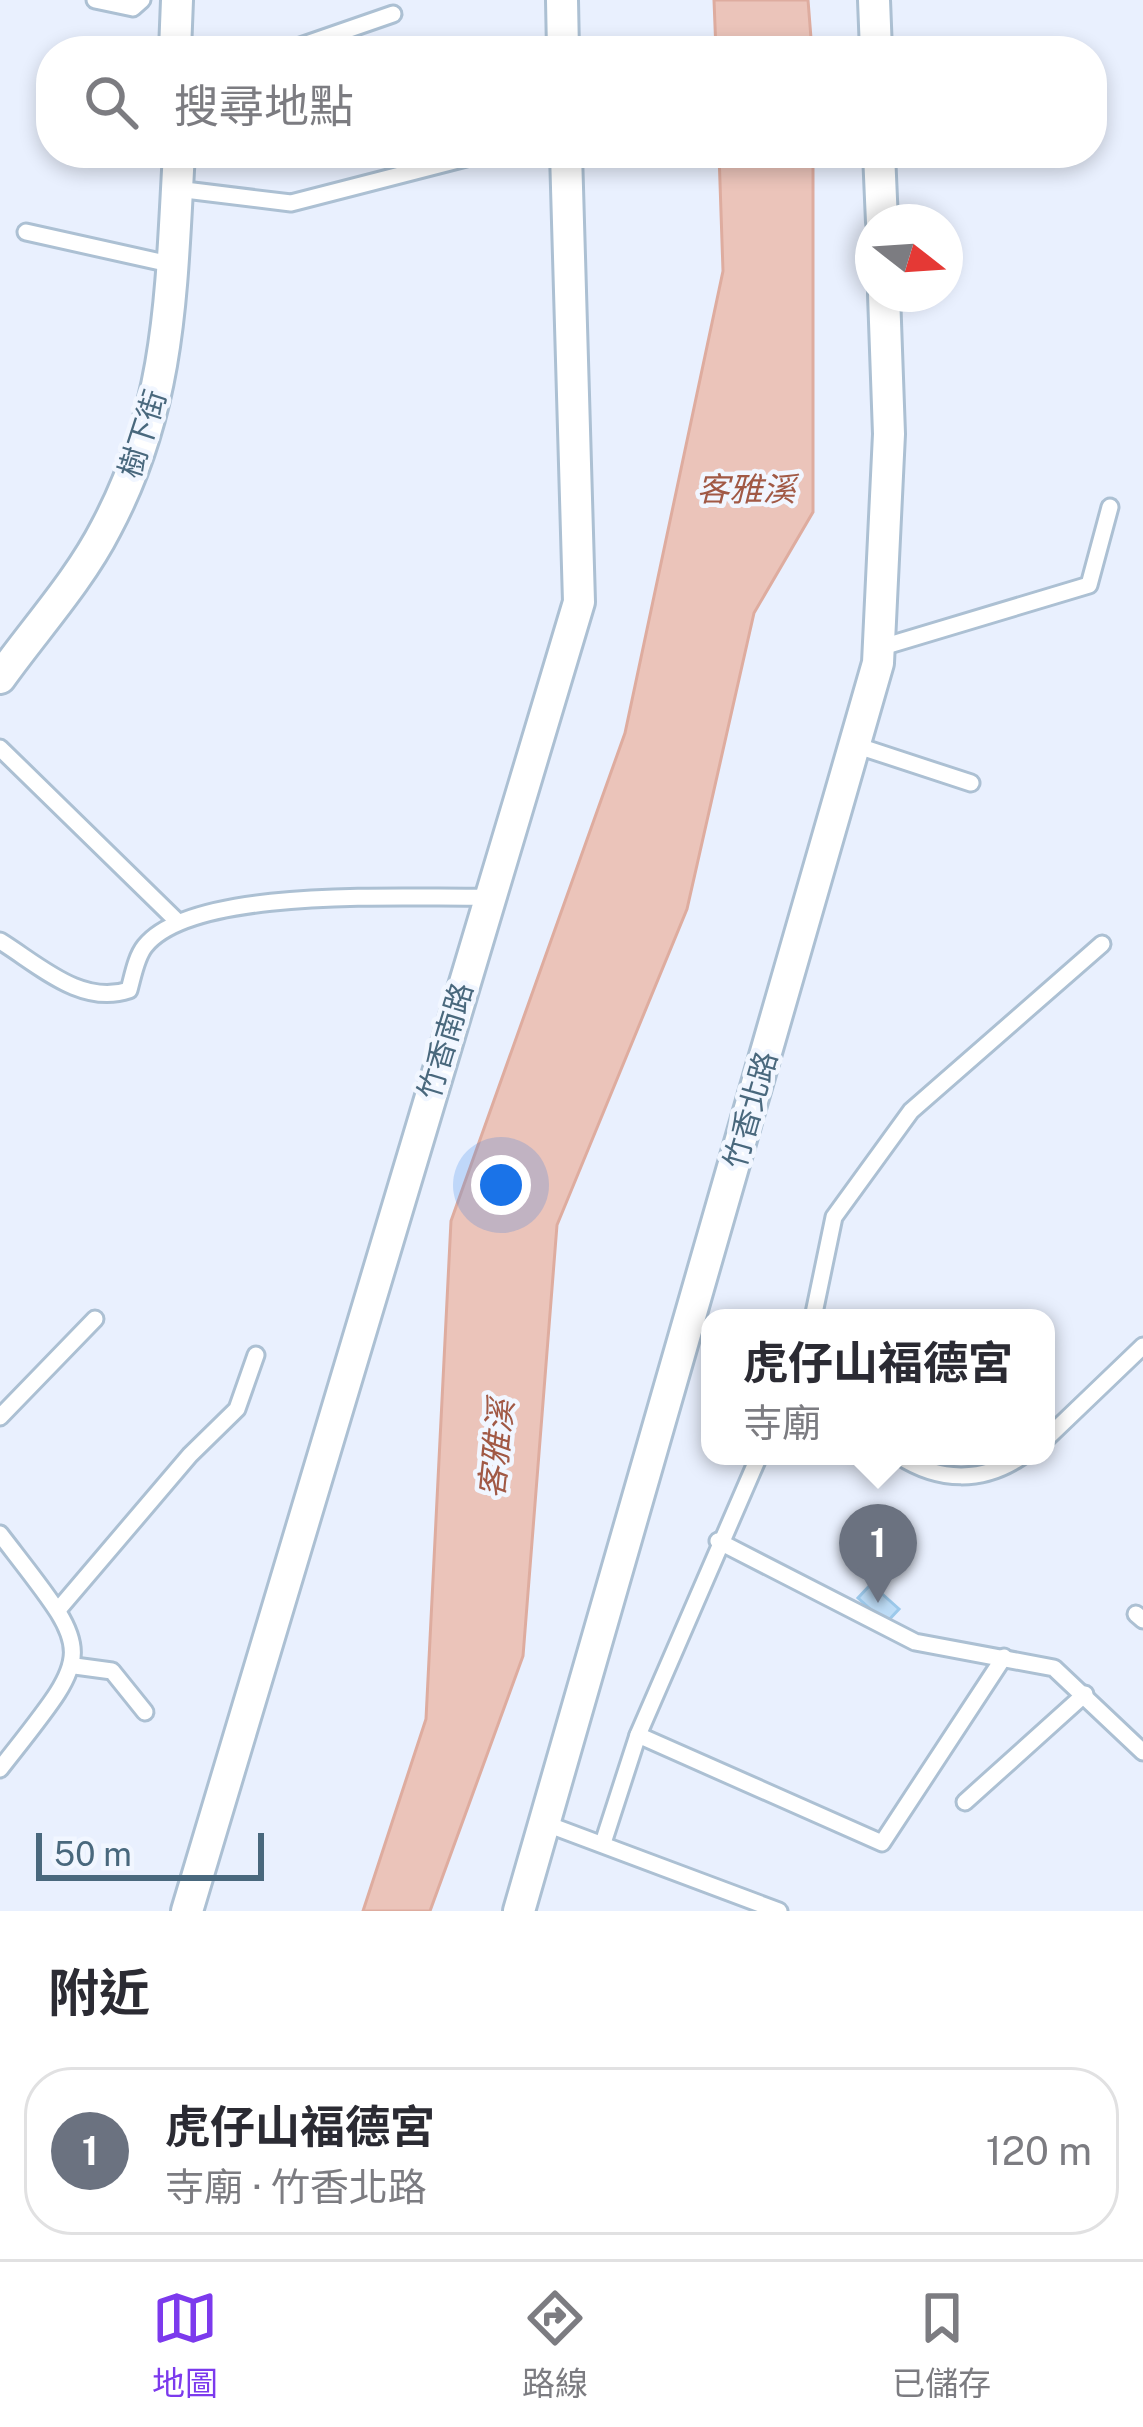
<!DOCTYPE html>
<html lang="zh-TW">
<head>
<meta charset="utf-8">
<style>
	body { margin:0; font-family:"Public Sans","Noto Sans TC",sans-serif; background:#f2f2f3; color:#2b2b33 }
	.compass { position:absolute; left:855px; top:204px; width:108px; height:108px; border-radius:50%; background:#fff; box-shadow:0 6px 18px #0003; rotate:107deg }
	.scale { position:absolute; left:36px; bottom:30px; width:228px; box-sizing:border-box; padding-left:12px; border:6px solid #49687d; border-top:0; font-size:33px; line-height:42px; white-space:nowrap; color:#49687d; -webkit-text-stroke:9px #f1f6ff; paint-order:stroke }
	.you { position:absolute; left:501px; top:1185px; width:42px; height:42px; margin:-30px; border:9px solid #fff; border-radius:50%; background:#1a73e8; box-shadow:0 0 0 18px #1a73e833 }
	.badge { display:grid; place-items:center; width:78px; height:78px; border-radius:50%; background:#7c3aed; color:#fff; font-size:39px; font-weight:700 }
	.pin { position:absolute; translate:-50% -99px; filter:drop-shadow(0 3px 6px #0008) }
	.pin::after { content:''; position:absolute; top:63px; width:42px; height:36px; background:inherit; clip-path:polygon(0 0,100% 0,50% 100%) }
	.popup { position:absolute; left:701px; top:1309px; width:354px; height:156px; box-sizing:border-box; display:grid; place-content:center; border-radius:24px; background:#fff; filter:drop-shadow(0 3px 9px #0005); font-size:39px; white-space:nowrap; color:#7c7c81 }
	.popup b { font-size:45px; color:#2b2b33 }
	.popup::after { content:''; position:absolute; left:50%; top:100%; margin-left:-24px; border:24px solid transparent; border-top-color:#fff }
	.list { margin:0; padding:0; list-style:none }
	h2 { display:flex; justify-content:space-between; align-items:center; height:156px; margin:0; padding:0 48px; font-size:51px }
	h2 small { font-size:39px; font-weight:400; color:#7c7c81 }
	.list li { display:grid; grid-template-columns:78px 1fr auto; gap:36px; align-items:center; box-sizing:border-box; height:168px; margin:0 24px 24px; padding:0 24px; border:3px solid #e1e1e2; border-radius:48px }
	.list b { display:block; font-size:45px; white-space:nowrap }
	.list p { margin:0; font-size:39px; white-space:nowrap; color:#7c7c81 }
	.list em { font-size:39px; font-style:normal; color:#7c7c81 }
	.icon { flex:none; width:66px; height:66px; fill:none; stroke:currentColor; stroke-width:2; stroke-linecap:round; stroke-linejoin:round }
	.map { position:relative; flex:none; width:1143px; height:1911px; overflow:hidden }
	.search { position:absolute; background:#fff; box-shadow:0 6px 18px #0003; left:36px; right:36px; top:36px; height:132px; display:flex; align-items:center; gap:30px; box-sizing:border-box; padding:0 42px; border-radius:48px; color:#7c7c81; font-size:45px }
	.sheet { height:348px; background:#fff }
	nav { display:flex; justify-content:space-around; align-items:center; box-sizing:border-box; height:168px; border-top:3px solid #e1e1e2; background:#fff; font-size:33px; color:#7c7c81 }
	nav a { display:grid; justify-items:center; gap:6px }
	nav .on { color:#7c3aed }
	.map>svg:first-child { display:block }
	.water { fill:#ebc4ba; stroke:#deac9f; stroke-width:3 }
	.building { fill:#beddf7; stroke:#9cc9eb; stroke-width:3 }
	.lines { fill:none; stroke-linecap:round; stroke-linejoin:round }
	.lane-casing { stroke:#acc0d3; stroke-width:21 }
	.street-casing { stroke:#acc0d3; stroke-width:36 }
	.lane { stroke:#fff; stroke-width:15 }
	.street { stroke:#fff; stroke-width:30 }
	.labels { text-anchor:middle; stroke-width:9; stroke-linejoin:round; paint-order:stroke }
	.street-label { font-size:30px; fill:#49687d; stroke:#f1f6ff }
	.water-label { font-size:33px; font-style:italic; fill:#a15945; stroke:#f1f6ff }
</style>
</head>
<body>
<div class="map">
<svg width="1143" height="1911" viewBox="0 0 1143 1911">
	<rect width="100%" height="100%" fill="#e9f0fe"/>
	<g class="water">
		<path d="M714,0H808L812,51H716Z"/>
		<path d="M719,153H813V512L754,613L687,909L557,1225L523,1656L430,1911H363L426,1719L451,1221L625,733L723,271Z"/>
	</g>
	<path class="building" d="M871,1584L899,1609L886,1623L858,1598Z"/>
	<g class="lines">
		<g class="lane-casing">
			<g id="lane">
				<path d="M95,0L133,8L142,0"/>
				<path d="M286,51L393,14"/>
				<path d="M177,189L291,203L466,158"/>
				<path d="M26,232L174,265"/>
				<path d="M879,648L1089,585L1110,507"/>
				<path d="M855,745L971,783"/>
				<path d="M0,748L178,922"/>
				<path d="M0,941C39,965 81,1006 129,990C133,976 136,957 145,946C194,885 411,899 489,897"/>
				<path d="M813,1318L834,1217L911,1111L1102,944"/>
				<path d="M0,1417L95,1319"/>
				<path d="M1046,1439L1143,1346"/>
				<path d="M899,1456C939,1482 983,1483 1022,1456"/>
				<path d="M0,1534C96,1659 97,1645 0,1769"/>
				<path d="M718,1541L915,1642L1054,1668L1143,1752"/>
				<path d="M58,1610L190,1455L237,1409L256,1355"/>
				<path d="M1136,1614L1143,1620"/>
				<path d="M75,1666L112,1671L145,1712"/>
				<path d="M638,1735L759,1456"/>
				<path d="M965,1802L1085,1694"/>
				<path d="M544,1823L779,1911"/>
				<path d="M603,1843L638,1735L882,1843L1004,1657"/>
			</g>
		</g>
		<g class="street-casing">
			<g id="street">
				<path d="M562,0L563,51"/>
				<path d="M874,0L876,51"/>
				<path d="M175,51L177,0"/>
				<path d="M879,153L882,222"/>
				<path d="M0,678C35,629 79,581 106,528C172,404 171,288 179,153"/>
				<path d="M187,1911L579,602L566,153"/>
				<path d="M519,1911L878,663L889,434L884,294"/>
			</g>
		</g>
		<use href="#lane" class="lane"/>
		<use href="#street" class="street"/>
	</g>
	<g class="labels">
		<g class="street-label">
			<text transform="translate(143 434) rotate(-72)" y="10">樹下街</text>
			<text transform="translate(446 1041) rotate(-73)" y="10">竹香南路</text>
			<text transform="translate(751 1110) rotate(-74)" y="10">竹香北路</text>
		</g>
		<g class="water-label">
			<text x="746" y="501">客雅溪</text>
			<text transform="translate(496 1449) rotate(-84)" y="12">客雅溪</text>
		</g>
	</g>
</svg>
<svg class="compass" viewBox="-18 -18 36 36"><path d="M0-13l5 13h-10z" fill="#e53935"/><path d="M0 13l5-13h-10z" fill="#7c7c81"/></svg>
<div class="scale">50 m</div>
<div class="you"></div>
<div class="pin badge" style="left:878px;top:1603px;background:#6b7280">1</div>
<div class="popup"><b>虎仔山福德宮</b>寺廟</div>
<div class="search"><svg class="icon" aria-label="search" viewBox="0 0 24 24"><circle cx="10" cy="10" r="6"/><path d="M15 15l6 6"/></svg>搜尋地點</div>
</div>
<section class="sheet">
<h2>附近<small></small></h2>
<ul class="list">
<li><span class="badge" style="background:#6b7280">1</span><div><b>虎仔山福德宮</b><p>寺廟 · 竹香北路</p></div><em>120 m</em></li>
</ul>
</section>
<nav>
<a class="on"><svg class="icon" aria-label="map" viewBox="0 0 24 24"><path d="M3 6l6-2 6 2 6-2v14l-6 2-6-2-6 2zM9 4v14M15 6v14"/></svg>地圖</a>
<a><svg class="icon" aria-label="directions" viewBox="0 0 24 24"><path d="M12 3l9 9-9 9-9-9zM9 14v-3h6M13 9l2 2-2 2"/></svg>路線</a>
<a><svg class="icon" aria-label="saved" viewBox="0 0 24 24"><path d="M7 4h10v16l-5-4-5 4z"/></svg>已儲存</a>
</nav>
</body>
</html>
